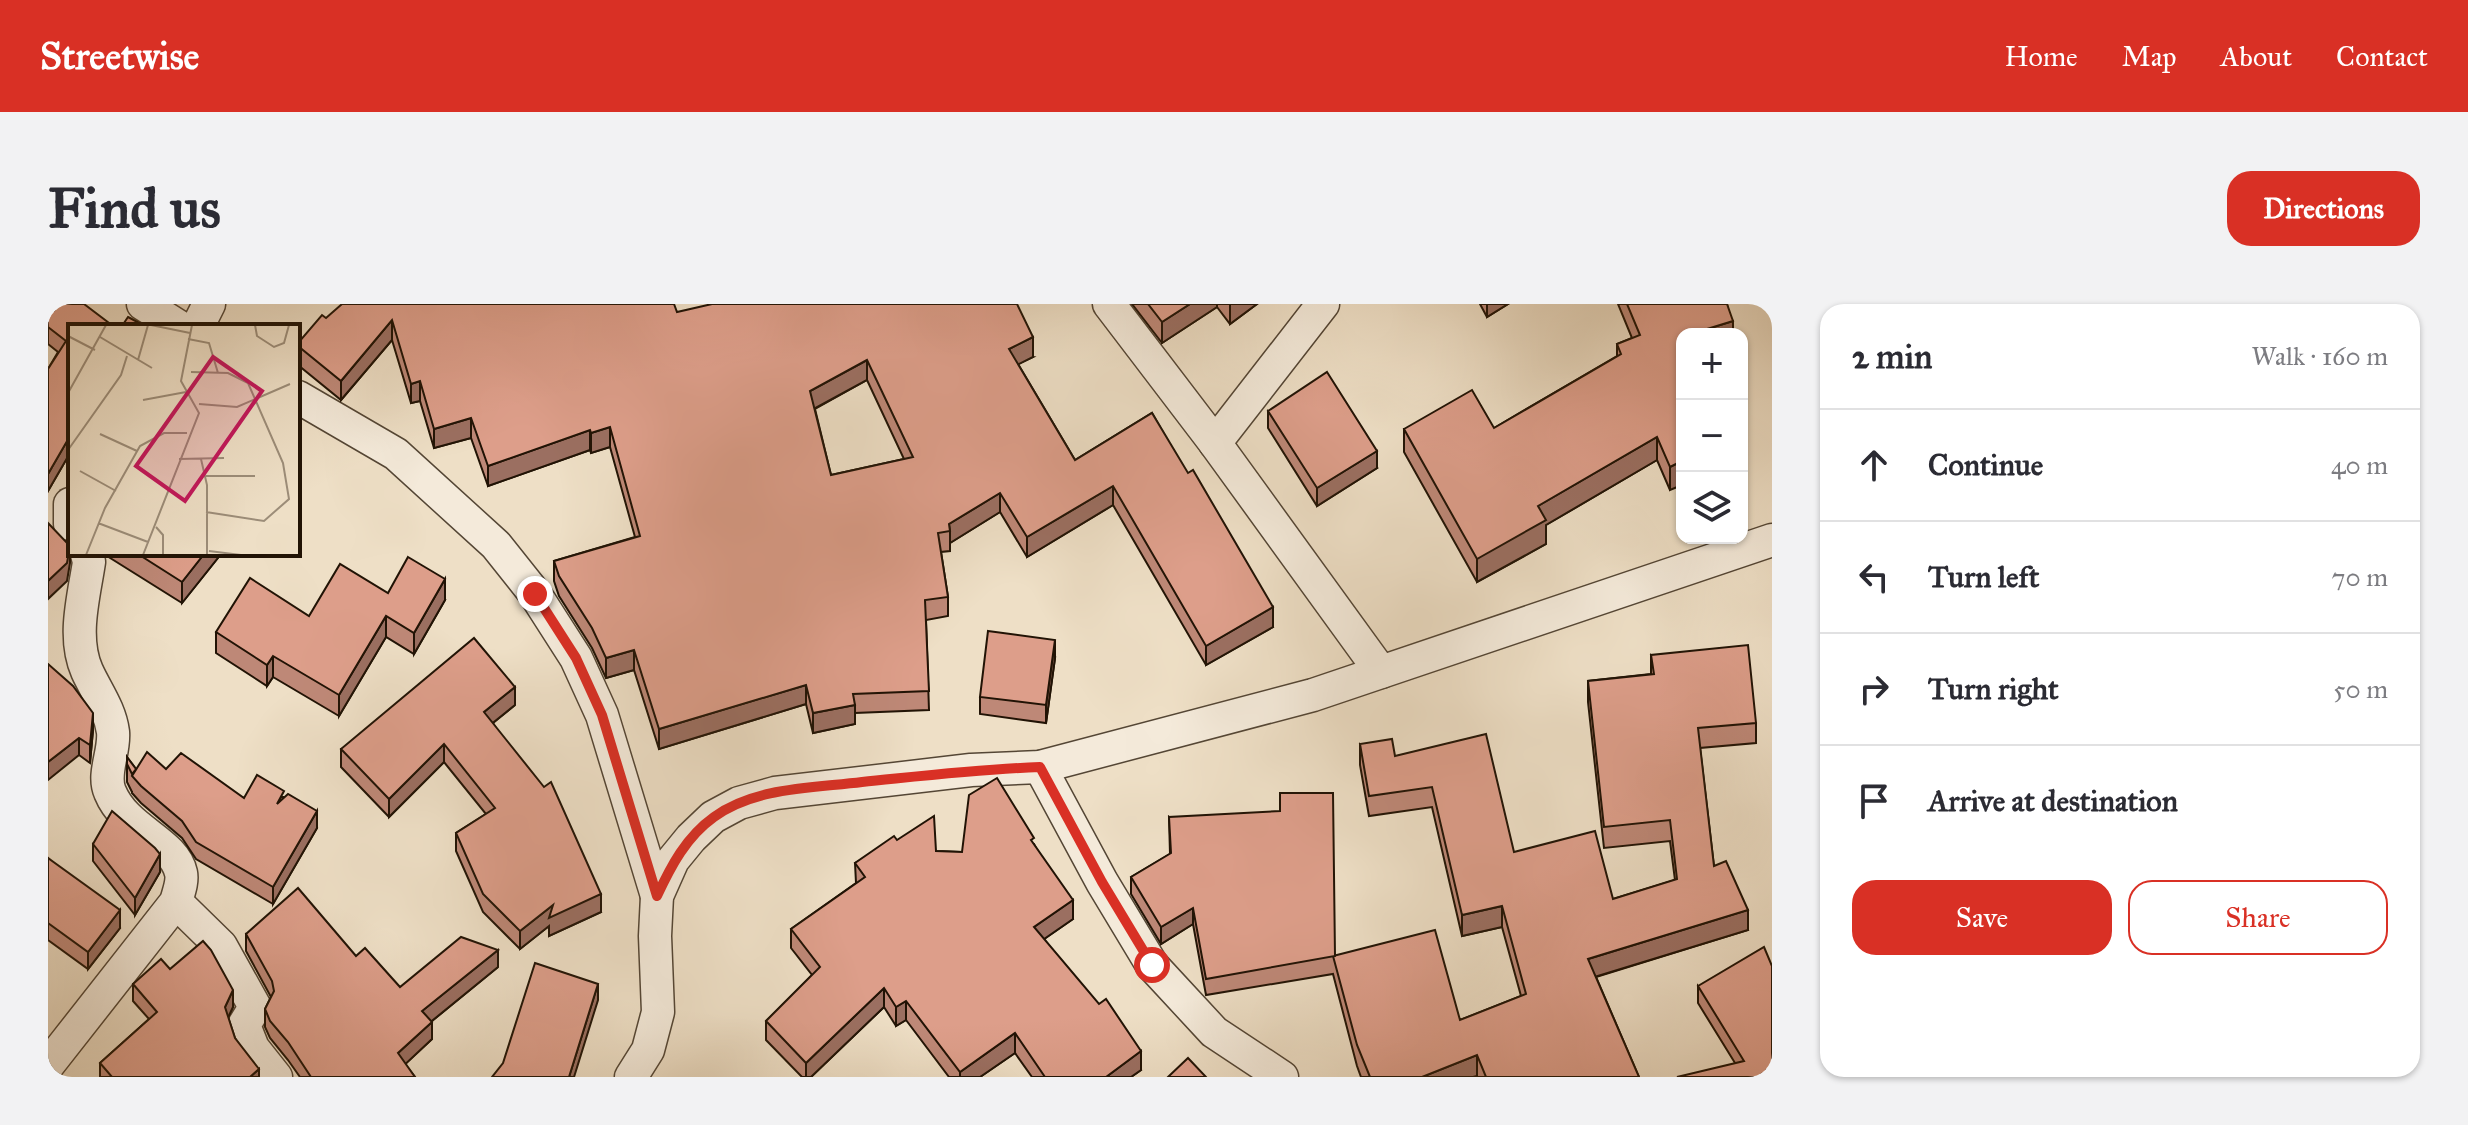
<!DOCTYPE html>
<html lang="en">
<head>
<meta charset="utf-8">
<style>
	body { margin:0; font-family:"IM FELL Great Primer",serif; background:#f2f2f3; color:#2b2b33 }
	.controls { position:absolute; right:24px; top:24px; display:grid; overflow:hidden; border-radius:16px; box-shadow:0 2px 6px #0004 }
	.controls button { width:72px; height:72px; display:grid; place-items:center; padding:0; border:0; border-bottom:2px solid #e1e1e2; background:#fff; color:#2b2b33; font:40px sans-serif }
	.stop { position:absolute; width:24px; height:24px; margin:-18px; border:6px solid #d93025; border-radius:50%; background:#fff }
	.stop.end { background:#d93025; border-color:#fff; box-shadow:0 2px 8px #0008 }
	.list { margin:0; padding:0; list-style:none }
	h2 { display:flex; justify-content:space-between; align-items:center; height:104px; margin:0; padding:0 32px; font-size:34px }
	h2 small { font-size:26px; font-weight:400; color:#7c7c81 }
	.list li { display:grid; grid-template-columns:52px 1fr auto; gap:24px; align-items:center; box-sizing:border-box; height:112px; padding:0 32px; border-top:2px solid #e1e1e2 }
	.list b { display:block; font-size:30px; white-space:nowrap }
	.list em { font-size:26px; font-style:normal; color:#7c7c81 }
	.actions { display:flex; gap:16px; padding:24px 32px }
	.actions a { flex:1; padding:18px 0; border:2px solid #d93025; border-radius:24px; text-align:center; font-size:28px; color:#d93025 }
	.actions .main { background:#d93025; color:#fff }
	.icon { flex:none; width:44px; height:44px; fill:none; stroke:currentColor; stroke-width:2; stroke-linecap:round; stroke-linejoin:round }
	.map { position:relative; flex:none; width:1724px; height:773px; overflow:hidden; border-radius:24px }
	header { display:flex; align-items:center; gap:48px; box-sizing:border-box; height:112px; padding:0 40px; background:#d93025; color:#fff }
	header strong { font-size:38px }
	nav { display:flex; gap:44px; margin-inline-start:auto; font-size:28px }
	.intro { display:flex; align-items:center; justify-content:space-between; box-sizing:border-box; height:192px; padding:0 48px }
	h1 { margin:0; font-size:56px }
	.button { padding:20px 36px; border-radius:24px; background:#d93025; color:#fff; font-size:28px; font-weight:700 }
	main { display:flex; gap:48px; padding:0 48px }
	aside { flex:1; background:#fff; border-radius:24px; box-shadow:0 2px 6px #0004 }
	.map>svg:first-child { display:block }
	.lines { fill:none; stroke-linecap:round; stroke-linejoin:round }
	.minor-casing { stroke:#544635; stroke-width:35 }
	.minor { stroke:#f4eada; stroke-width:32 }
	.wall { fill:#be8877; stroke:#211305; stroke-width:2; fill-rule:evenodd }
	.shaded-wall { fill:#9b6f61; stroke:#211305; stroke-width:2 }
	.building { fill:#dd9e8a; stroke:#211305; stroke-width:2; fill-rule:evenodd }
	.route { stroke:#d93025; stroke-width:10 }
	.inset-road { fill:none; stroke:#9c8d79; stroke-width:2 }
	.view { fill:#c2185b; fill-opacity:0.15; stroke:#c2185b; stroke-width:4 }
	.inset-edge { fill:none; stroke:#211305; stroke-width:4 }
</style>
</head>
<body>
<header>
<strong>Streetwise</strong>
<nav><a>Home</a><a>Map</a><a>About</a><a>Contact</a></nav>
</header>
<div class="intro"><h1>Find us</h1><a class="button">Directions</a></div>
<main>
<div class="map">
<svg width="1724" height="773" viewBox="0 0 1724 773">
	<rect width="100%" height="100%" fill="#eedfc6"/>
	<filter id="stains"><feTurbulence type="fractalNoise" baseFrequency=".0025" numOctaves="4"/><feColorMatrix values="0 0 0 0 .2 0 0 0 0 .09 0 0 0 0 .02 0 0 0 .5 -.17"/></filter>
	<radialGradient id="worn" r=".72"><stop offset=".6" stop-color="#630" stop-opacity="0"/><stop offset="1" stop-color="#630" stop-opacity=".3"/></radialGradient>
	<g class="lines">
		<g class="minor-casing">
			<g id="minor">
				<path d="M95,0L130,22"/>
				<path d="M1061,0L1167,139L1333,368"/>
				<path d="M150,22L161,0"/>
				<path d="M250,93L348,150L448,241L487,290L528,354L554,411L609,592"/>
				<path d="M1167,139L1275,0"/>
				<path d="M22,200V220"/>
				<path d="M992,463L1054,578L1104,661L1166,728L1234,773"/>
				<path d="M128,598L173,642L207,703L196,721L205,744L228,773"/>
				<path d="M0,761L128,598C130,590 135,578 133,569C126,537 78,527 62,488C54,470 67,448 65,428C62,405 48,387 39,367C24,333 36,292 41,258L39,250"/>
				<path d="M583,773L600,746L610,708L607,632L609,592L625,556L643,534L665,513L691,499L727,489L923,466L992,463L1265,391L1724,236"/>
			</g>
		</g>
		<use href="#minor" class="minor"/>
	</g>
	<g class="wall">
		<path d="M0,0L22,22V149L0,187V65L10,48L0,40Z"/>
		<path d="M1084,0H1209L1182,20L1169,3L1114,39Z"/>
		<path d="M1432,0H1460L1439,13Z"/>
		<path d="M1570,0H1679L1685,30H1634L1622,186L1609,156L1498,221V240L1429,278L1356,148V125L1446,124L1569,52V40L1584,34Z"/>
		<path d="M629,8L985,53L970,60L1027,156L1104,109L1225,323L1158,361L1065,201L979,253L952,208L902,239V247L893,248L900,293V312L878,316L881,406L807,409V420L765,429L758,400L611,445L586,366L558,374L544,344L511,292L506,277V257L587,233L562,143L543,149L542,146L440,182L423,134L386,144L372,97L363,99L344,36L293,96L250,61V39L278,14ZM819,76L856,155L783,171L767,105Z"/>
		<path d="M1220,107L1329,164L1269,202L1220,124Z"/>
		<path d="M59,250H173L134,299L59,252Z"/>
		<path d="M340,289L397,296L366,350L338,333L291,412L225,373L219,382L168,349V328L261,312Z"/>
		<path d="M1603,351L1708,419V439L1652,444L1666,562L1700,626L1548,673L1591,773H1429V772L1425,773H1313L1309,762L1285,670L1158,691L1145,620L1113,640L1083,590V573L1122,550L1121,513L1287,652L1412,716L1473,692L1454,623L1414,632L1384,503L1321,512L1312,461V440L1347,452L1466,548L1565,595L1627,576L1622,537L1556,544L1540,398V377L1603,370Z"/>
		<path d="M1007,354L998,419L932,410V393Z"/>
		<path d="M0,360L45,426L42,459L31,451Z"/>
		<path d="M467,401L445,419L553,608L501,632V622L472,645L435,608L408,547V529L438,510L396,458L341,513L293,463V445Z"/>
		<path d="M79,453L88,465H118L196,494L236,493L269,524L225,600L148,555L134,534L93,499L84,489V487V488L79,478Z"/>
		<path d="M849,536L888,547L914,548L986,540L1025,615L996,635L1093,766L1083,773H984L967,749L932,773H901L858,716L848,722L836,703L763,773H754L718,736V717L764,671L743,644V625L808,579L807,559Z"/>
		<path d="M45,540L112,568L87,611L45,557Z"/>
		<path d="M0,554L72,624L40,665L0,636Z"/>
		<path d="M198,630L308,652L352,683L450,663L384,717V735L357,760L367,773H252L240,756L222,734L217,723V705L223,693L198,647Z"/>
		<path d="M122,665L185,703L180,713L187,734L211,773H52V759L101,715L85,697V680Z"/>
		<path d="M1650,682L1724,773L1687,759L1650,699Z"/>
	</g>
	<g class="shaded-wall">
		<path d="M1142,0H1169V3L1114,39V18Z"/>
		<path d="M1182,0H1209L1182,20Z"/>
		<path d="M1439,0H1460L1439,13Z"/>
		<path d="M344,16V36L293,96V77Z"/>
		<path d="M1685,17V30H1646V29Z"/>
		<path d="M985,33V53L961,65V45Z"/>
		<path d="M819,56V76L762,107V87Z"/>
		<path d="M372,77V97L363,99V80Z"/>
		<path d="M423,114V134L386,144V125Z"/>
		<path d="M562,123V143L543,149V129Z"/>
		<path d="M542,126V146L440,182V162Z"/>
		<path d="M22,132V149L0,187V170Z"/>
		<path d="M1609,133V156L1498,221V240L1429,278V255L1490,202Z"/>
		<path d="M1329,147V164L1269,202V184Z"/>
		<path d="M1634,157V181L1622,186V163Z"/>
		<path d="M1065,182V201L979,253V233Z"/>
		<path d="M952,189V208L902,239V227L901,220Z"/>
		<path d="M22,242V259L19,277L0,295V277Z"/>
		<path d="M156,250H173L134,299V278Z"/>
		<path d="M397,275V296L366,350V329Z"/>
		<path d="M1225,303V323L1158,361V342Z"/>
		<path d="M338,312V333L291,412V391Z"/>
		<path d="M1007,336V354L998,419V401Z"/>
		<path d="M586,346V366L558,374V354Z"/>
		<path d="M225,352V373L219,382V361Z"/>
		<path d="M758,381V400L611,445V425Z"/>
		<path d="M467,383V401L436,426V408Z"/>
		<path d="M807,401V420L765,429V409Z"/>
		<path d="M45,409V426L42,459V441Z"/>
		<path d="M31,434V451L0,476V458Z"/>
		<path d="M396,440V458L341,513V495Z"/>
		<path d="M269,507V524L225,600V583Z"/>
		<path d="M112,550V568L87,611V594Z"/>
		<path d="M553,590V608L501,632V622L472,645V627L505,601Z"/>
		<path d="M1025,596V615L986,642V623Z"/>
		<path d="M1454,602V623L1414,632V611Z"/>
		<path d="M1145,604V620L1113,640V623Z"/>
		<path d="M72,606V624L40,665V648Z"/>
		<path d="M1700,606V626L1540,675V655Z"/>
		<path d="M450,646V663L374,725V707Z"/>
		<path d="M550,680V696L526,773H521Z"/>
		<path d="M836,684V703L763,773H758V759Z"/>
		<path d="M185,686V703L177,720V703Z"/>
		<path d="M858,697V716L848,722V703Z"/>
		<path d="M384,718V735L350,767V749Z"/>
		<path d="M967,729V749L932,773H912V768Z"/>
		<path d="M1093,747V766L1083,773H1058Z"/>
		<path d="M1429,751V772L1425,773H1374Z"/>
		<path d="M211,765V773H202Z"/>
	</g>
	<g class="building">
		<path d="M0,0H36L65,22H22V132L0,170V65L18,37L0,23Z"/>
		<path d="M294,0H626L629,8L664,0H969L985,33L961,45L1027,156L1104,109L1140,169L1145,166L1225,303L1158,342L1065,182L979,233L952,189L901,220L902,227L890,229L900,293L877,296L881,387L805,390L807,401L765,409L758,381L611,425L586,346L558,354L544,324L511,272L506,257L592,232L562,123L543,129L542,126L440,162L423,114L386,125L372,77L363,80L344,16L293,77L250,42V39L274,11L278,14ZM819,56L865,153L783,171L762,87Z"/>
		<path d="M1100,0H1142L1114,18Z"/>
		<path d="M1579,0H1679L1685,17L1646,29L1647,30H1634V157L1622,163L1609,133L1490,202L1498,216L1429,255L1356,125L1424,86L1446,124L1573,50L1569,40L1592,31Z"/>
		<path d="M80,13L97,22H74Z"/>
		<path d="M1279,68L1329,147L1269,184L1220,107Z"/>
		<path d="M0,219L22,242L19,259L0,277Z"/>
		<path d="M90,250H156L134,278Z"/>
		<path d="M360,253L397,275L366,329L338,312L291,391L225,352L219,361L168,328L202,274L261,312L292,260L340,289Z"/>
		<path d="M940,327L1007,336L998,401L932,393Z"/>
		<path d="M426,334L467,383L436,408L496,483L503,478L553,590L501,614L505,601L472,627L435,590L408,529L447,504L396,440L341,495L293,445Z"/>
		<path d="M1700,341L1708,419L1650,424L1666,562L1678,557L1700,606L1540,655L1591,773H1438L1429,751L1374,773H1322L1309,741L1285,652L1387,626L1412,716L1478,690L1454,602L1414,611L1384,483L1321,492L1312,440L1344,435L1347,452L1438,430L1466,548L1547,527L1565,595L1629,575L1622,516L1556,523L1540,377L1606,370L1603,351Z"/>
		<path d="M0,360L25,382L45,409L42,441L31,434L0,458Z"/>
		<path d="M99,448L118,465L133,449L196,494L209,471L236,487L229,500L240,490L269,507L225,583L148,538L134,517L93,482L84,472Z"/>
		<path d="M79,453L88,465L84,470L79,460Z"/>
		<path d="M949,474L986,534L983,536L1025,596L986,623L1051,700L1058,695L1093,747L1058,773H997L967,729L912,768L858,697L848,703L836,684L758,759L718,717L772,663L743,625L817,573L807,559L846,532L849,536L886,512L888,547L914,548L921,491Z"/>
		<path d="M1232,489H1285L1287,652L1158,675L1145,604L1113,623L1083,573L1123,549L1121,513L1232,507Z"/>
		<path d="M64,507L107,544L112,550L87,594L45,540Z"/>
		<path d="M0,554L72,606L40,648L0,619Z"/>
		<path d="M250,584L308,652L317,644L352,683L413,633L450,646L374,707L384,718L350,749L367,773H263L240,738L222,717L217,705L226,687L224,677L198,630Z"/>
		<path d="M155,637L163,646L185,686L177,703L187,734L211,765L202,773H64L52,759L109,708L85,680L113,655L122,665Z"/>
		<path d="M1716,643L1724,662V773H1629L1696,757L1650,682Z"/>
		<path d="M487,659L550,680L521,773H444L455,759Z"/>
		<path d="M1140,754L1158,773H1120Z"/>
	</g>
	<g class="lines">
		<path class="route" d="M487,290L528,354L554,411L609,592C623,562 638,533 666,513C707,483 766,484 814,478C874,472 932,465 992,463L1054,578L1104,661"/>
	</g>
	<g transform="translate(20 20)">
		<rect width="232" height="232" fill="#eedfc6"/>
		<path class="inset-road" d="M83,1L122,9M187,1L189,12L206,23L216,19L221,1M0,12L27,26M32,13L84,44M120,15L141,19L150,49M70,36L80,1M123,48L160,49L180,59L215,139L221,175L196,197L138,188M0,69L38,1M75,76L118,68M131,80L169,83L222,60M32,110L69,127M0,126L53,51L59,32M111,135L156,134M133,135L139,161V231M12,147L48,167M138,152H187M30,199L80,218M88,203L95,211V231M141,227L173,231M18,231L37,184L72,122L96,109H119M75,231L131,89L113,57L124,1"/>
		<path class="view" d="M145,33L194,67L117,177L68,142Z"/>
		<rect width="232" height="232" class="inset-edge"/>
	</g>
	<rect width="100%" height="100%" filter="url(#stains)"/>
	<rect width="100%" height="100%" fill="url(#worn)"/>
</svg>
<div class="controls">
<button>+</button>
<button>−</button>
<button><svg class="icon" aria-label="layers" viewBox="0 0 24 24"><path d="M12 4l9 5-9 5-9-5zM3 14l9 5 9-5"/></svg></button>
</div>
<div class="stop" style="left:1104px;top:661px"></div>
<div class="stop end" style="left:487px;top:290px"></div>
</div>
<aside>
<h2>2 min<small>Walk · 160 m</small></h2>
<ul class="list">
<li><svg class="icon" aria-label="ahead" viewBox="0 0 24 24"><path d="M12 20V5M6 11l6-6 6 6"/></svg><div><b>Continue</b></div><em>40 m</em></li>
<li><svg class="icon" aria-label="left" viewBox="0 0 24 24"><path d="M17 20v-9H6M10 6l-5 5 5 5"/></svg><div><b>Turn left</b></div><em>70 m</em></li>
<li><svg class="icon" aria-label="right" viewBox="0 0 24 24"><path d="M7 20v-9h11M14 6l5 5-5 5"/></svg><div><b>Turn right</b></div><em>50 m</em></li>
<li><svg class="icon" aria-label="arrive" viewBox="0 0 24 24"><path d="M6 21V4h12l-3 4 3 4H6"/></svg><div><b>Arrive at destination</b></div></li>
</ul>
<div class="actions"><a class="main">Save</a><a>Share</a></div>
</aside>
</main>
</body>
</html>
